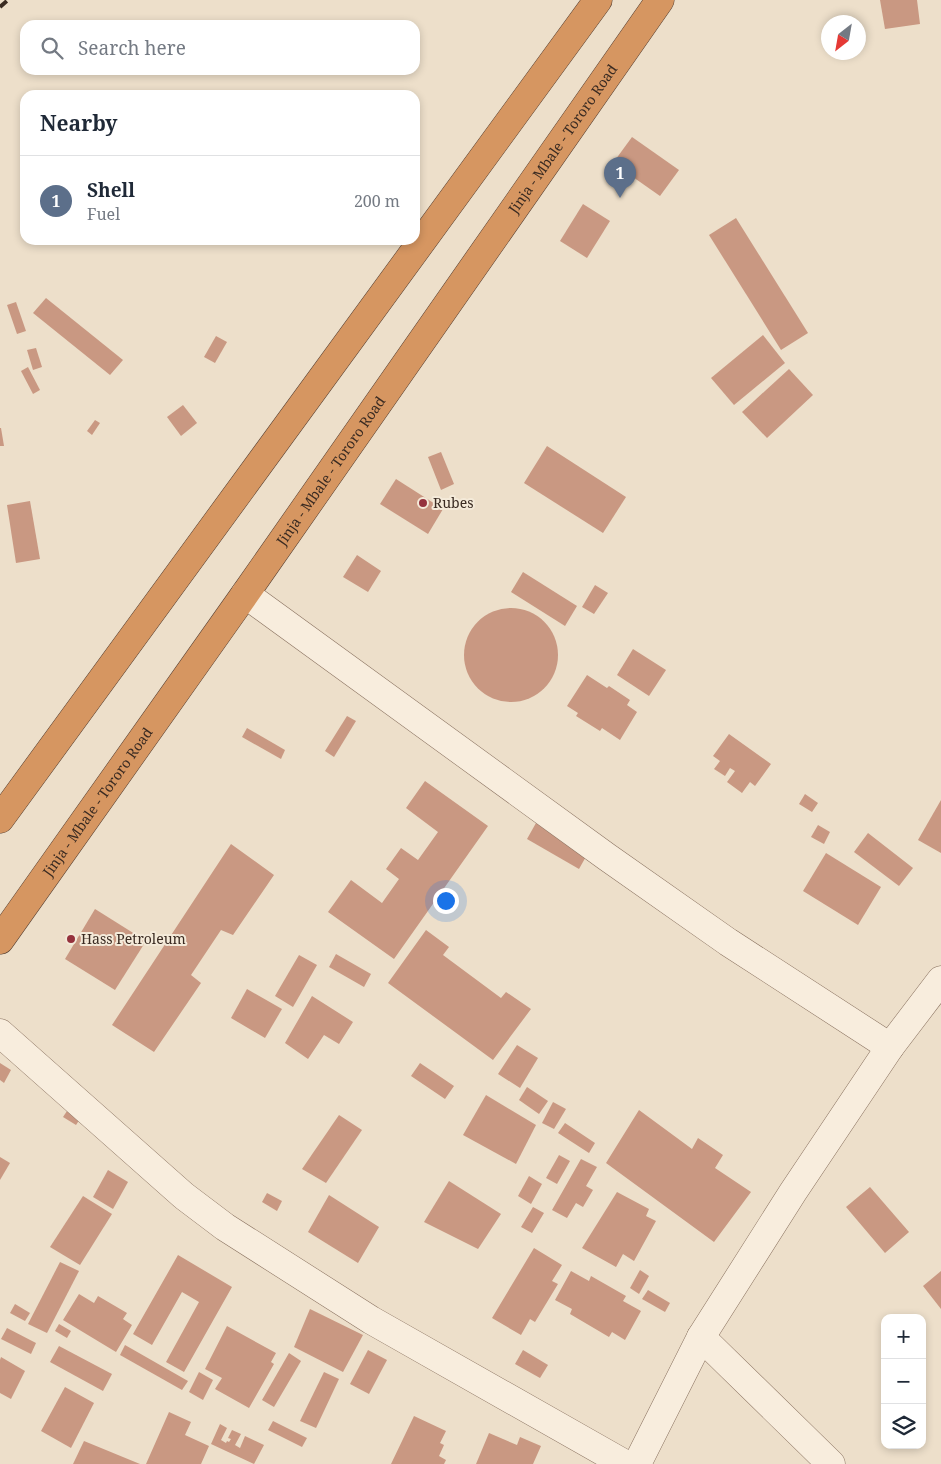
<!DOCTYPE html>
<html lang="en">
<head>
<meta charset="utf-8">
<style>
	body { margin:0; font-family:"Noto Serif",serif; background:#f6f6f7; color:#1f2937 }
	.controls { position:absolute; right:15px; bottom:15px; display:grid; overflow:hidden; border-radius:10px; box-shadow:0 2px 8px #0003 }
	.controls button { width:45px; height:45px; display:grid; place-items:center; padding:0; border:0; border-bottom:1px solid #e0e1e3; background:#fff; color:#1f2937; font:25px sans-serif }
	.compass { position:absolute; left:821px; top:15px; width:45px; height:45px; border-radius:50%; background:#fff; box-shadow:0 2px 8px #0003; rotate:211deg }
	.you { position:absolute; left:445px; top:900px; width:18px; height:18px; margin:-12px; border:4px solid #fff; border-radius:50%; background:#1a73e8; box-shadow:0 0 0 8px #1a73e833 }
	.badge { display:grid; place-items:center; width:32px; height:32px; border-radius:50%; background:#95323d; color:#fff; font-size:16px; font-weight:700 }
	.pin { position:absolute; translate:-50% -41px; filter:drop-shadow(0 1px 2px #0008) }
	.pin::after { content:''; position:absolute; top:26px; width:18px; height:15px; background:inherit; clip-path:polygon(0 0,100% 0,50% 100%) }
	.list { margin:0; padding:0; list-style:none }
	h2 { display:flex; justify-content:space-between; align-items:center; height:65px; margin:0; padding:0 20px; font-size:21px }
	h2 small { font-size:16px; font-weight:400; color:#747a83 }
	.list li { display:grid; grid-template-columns:32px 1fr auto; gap:15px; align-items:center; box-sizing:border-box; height:90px; padding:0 20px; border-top:1px solid #e0e1e3 }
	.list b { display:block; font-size:19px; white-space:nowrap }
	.list p { margin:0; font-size:16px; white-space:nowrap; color:#747a83 }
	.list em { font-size:16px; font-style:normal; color:#747a83 }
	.icon { flex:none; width:28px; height:28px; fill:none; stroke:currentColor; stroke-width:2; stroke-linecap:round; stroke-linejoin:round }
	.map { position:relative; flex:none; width:941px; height:1464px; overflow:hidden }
	.search { position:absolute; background:#fff; box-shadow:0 2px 8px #0003; left:20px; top:20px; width:400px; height:55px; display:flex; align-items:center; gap:12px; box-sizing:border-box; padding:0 18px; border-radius:15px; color:#747a83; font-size:19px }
	.panel { position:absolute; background:#fff; box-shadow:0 2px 8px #0003; left:20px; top:90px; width:400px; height:155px; border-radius:15px }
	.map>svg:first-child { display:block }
	.building { fill:#c99882 }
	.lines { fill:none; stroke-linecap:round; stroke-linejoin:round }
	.minor-casing { stroke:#89715f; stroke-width:29 }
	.highway-casing { stroke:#574033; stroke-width:29 }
	.minor { stroke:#f8eddd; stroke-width:28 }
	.highway { stroke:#d69661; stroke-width:28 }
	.rail { stroke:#3a2b22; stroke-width:4; stroke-dasharray:9 9; stroke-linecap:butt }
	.poi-dot { fill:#95323d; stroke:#f4ead9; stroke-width:2 }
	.labels { text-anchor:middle; stroke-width:4; stroke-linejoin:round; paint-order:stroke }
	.street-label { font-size:14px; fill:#3a2b22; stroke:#f4ead9 }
	.poi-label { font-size:14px; fill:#3a2b22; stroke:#f4ead9; text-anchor:start }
</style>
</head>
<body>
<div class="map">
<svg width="941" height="1464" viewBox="0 0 941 1464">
	<rect width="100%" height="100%" fill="#eddfca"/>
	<g class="building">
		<path d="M880,0H917L920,24L885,29Z"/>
		<path d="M632,137L679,170L660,196L613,163Z"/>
		<path d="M583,204L610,221L587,258L560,241Z"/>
		<path d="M736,218L808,333L781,350L709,235Z"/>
		<path d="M46,298L123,360L110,375L33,313Z"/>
		<path d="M16,302L26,331L17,334L7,305Z"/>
		<path d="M763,335L785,363L734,405L711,378Z"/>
		<path d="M216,336L227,342L215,363L204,357Z"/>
		<path d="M36,348L42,367L33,370L27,350Z"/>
		<path d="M28,367L40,390L33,394L21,371Z"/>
		<path d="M789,369L813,395L767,438L742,412Z"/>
		<path d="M183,405L197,423L181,436L167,417Z"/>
		<path d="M95,420L100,423L92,435L87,431Z"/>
		<path d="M0,428H1L4,446H0Z"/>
		<path d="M547,446L626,497L603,533L524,483Z"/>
		<path d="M441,452L454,484L441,490L428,457Z"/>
		<path d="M396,479L443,509L428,534L380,504Z"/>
		<path d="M30,501L40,559L16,563L7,505Z"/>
		<path d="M357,555L381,571L368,592L343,577Z"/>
		<path d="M523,572L577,606L565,626L511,592Z"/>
		<path d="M595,585L608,593L594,614L582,607Z"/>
		<circle cx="511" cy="655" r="47"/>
		<path d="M633,649L666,670L649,696L617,675Z"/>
		<path d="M587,675L607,688L609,686L630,700L627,705L637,712L620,740L602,728L600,731L576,716L578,713L567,706Z"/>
		<path d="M347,716L356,721L334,757L325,751Z"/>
		<path d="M247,728L285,750L281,759L242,737Z"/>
		<path d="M729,734L771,764L755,786L750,782L742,793L727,782L735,771L730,768L725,776L714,769L720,761L713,756Z"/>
		<path d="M425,781L488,826L394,959L328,912L351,880L382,903L399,879L386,869L401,848L418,860L438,832L406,808Z"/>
		<path d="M805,794L818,803L812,812L799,804Z"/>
		<path d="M941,800V853L918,840Z"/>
		<path d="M536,823L588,853L579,869L527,839Z"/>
		<path d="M818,825L830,832L824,844L811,837Z"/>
		<path d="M868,833L913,868L899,886L854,852Z"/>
		<path d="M231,844L274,875L233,935L221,930L191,975L201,983L154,1052L112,1025Z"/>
		<path d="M826,853L881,887L858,925L803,891Z"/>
		<path d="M95,909L146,941L115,990L65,959Z"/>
		<path d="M426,930L449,947L443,955L501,998L506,992L531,1009L493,1060L388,983Z"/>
		<path d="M336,954L371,974L364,987L329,967Z"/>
		<path d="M299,955L317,965L293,1007L275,996Z"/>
		<path d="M247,989L282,1009L265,1038L231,1018Z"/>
		<path d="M312,996L353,1022L339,1044L324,1035L308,1059L285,1043Z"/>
		<path d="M517,1045L538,1058L520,1088L498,1074Z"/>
		<path d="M0,1063L11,1070L4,1083L0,1080Z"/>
		<path d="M420,1063L454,1086L445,1099L411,1076Z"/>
		<path d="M527,1087L548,1101L539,1114L519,1100Z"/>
		<path d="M486,1095L536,1125L516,1164L463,1135Z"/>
		<path d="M553,1102L566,1109L554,1129L542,1123Z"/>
		<path d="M69,1108L82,1116L76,1125L63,1117Z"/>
		<path d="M639,1110L692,1149L698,1138L723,1155L715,1168L751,1192L714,1242L606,1163Z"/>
		<path d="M339,1115L362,1130L326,1183L302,1169Z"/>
		<path d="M565,1123L595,1143L589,1153L558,1133Z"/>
		<path d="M559,1155L570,1161L557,1184L546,1178Z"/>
		<path d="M0,1157L10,1163L0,1180Z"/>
		<path d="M581,1159L597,1167L586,1186L593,1190L583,1207L576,1203L567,1218L552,1210Z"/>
		<path d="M108,1170L128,1182L113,1209L93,1197Z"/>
		<path d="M529,1176L542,1184L531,1204L518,1196Z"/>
		<path d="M449,1181L501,1214L478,1249L424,1222Z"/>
		<path d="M870,1187L909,1232L885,1253L846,1207Z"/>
		<path d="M617,1192L649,1209L646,1216L656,1221L634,1261L623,1254L616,1267L582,1248Z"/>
		<path d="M267,1193L282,1201L277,1211L262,1202Z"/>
		<path d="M329,1195L379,1227L358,1263L308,1232Z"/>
		<path d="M83,1196L112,1214L80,1265L50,1247Z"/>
		<path d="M533,1207L544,1213L532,1233L521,1227Z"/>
		<path d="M534,1248L562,1265L552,1281L558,1284L535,1322L530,1319L521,1335L492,1318Z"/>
		<path d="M178,1255L232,1287L184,1372L166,1362L199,1302L182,1292L152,1345L133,1334Z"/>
		<path d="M60,1262L79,1271L47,1333L28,1324Z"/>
		<path d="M640,1270L649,1276L639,1294L630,1288Z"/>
		<path d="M571,1271L589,1281L591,1276L626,1296L623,1301L641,1311L625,1340L612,1332L609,1337L570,1314L572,1309L555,1300Z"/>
		<path d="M941,1271V1309L923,1286Z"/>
		<path d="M648,1290L670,1303L665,1312L642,1299Z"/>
		<path d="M79,1294L94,1303L98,1296L127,1313L123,1319L132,1325L116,1352L63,1320Z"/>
		<path d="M15,1304L30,1313L25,1321L10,1313Z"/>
		<path d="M310,1309L363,1335L343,1372L294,1347Z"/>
		<path d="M59,1324L71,1331L67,1338L55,1331Z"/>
		<path d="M227,1326L276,1353L271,1362L274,1364L249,1408L215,1389L222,1378L205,1369Z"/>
		<path d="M7,1328L36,1343L31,1354L1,1339Z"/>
		<path d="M125,1345L188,1381L182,1390L120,1355Z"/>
		<path d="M59,1346L112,1374L103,1391L50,1362Z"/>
		<path d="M368,1350L387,1360L369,1394L350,1384Z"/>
		<path d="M523,1350L548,1365L540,1378L515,1364Z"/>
		<path d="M289,1353L301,1361L274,1407L262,1400Z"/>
		<path d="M1,1357L25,1371L11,1399L0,1393V1360Z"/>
		<path d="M199,1372L213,1380L203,1400L189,1392Z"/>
		<path d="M324,1372L339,1379L316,1428L300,1421Z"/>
		<path d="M65,1387L94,1403L71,1448L41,1431Z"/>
		<path d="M169,1412L191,1422L185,1435L209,1446L201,1464H146Z"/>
		<path d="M414,1416L446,1431L440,1443L444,1445L439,1456L446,1460L444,1464H391Z"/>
		<path d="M273,1421L307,1438L302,1447L268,1430Z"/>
		<path d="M220,1424L227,1428L221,1440L226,1443L227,1441L229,1442L231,1439L228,1438L232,1430L241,1434L235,1445L240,1448L245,1436L264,1445L254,1464L211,1444Z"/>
		<path d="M489,1433L517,1445L520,1437L541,1446L533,1464H476Z"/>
		<path d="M84,1441L140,1464H73Z"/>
	</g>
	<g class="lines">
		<g class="minor-casing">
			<g id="minor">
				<path d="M245,594L607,857L728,942L890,1047"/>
				<path d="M0,1033L184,1196L225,1227L371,1320L625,1464"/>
				<path d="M701,1337L831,1464"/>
				<path d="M637,1464L701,1337L793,1192L890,1047L941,980"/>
			</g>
		</g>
		<g class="highway-casing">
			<g id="highway">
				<path d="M0,819L598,0"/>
				<path id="s1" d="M0,940L245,594L660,0"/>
			</g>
		</g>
		<use href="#minor" class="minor"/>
		<use href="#highway" class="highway"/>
		<path class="rail" d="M0,7L8,0"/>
	</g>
	<g class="poi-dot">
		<circle cx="423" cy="503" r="5"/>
		<circle cx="71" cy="939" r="5"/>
	</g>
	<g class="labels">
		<g class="street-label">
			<text dy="5" stroke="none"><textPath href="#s1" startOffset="979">Jinja - Mbale - Tororo Road</textPath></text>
			<text dy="5" stroke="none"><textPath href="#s1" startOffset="574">Jinja - Mbale - Tororo Road</textPath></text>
			<text dy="5" stroke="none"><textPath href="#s1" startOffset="169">Jinja - Mbale - Tororo Road</textPath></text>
		</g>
		<g class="poi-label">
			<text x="433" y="508">Rubes</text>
			<text x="81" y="944">Hass Petroleum</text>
		</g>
	</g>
</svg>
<div class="controls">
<button>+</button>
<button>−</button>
<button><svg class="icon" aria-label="layers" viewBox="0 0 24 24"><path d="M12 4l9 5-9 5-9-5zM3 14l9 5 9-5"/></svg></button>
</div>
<svg class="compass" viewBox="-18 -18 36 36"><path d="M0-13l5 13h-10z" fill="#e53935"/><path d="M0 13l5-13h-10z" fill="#747a83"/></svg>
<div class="you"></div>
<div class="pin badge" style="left:620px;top:198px;background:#5c6f8a">1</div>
<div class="search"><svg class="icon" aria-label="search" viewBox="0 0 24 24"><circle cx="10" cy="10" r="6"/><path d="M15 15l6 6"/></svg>Search here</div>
<section class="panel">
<h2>Nearby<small></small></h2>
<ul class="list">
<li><span class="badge" style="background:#5c6f8a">1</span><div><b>Shell</b><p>Fuel</p></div><em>200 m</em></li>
</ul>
</section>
</div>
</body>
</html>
